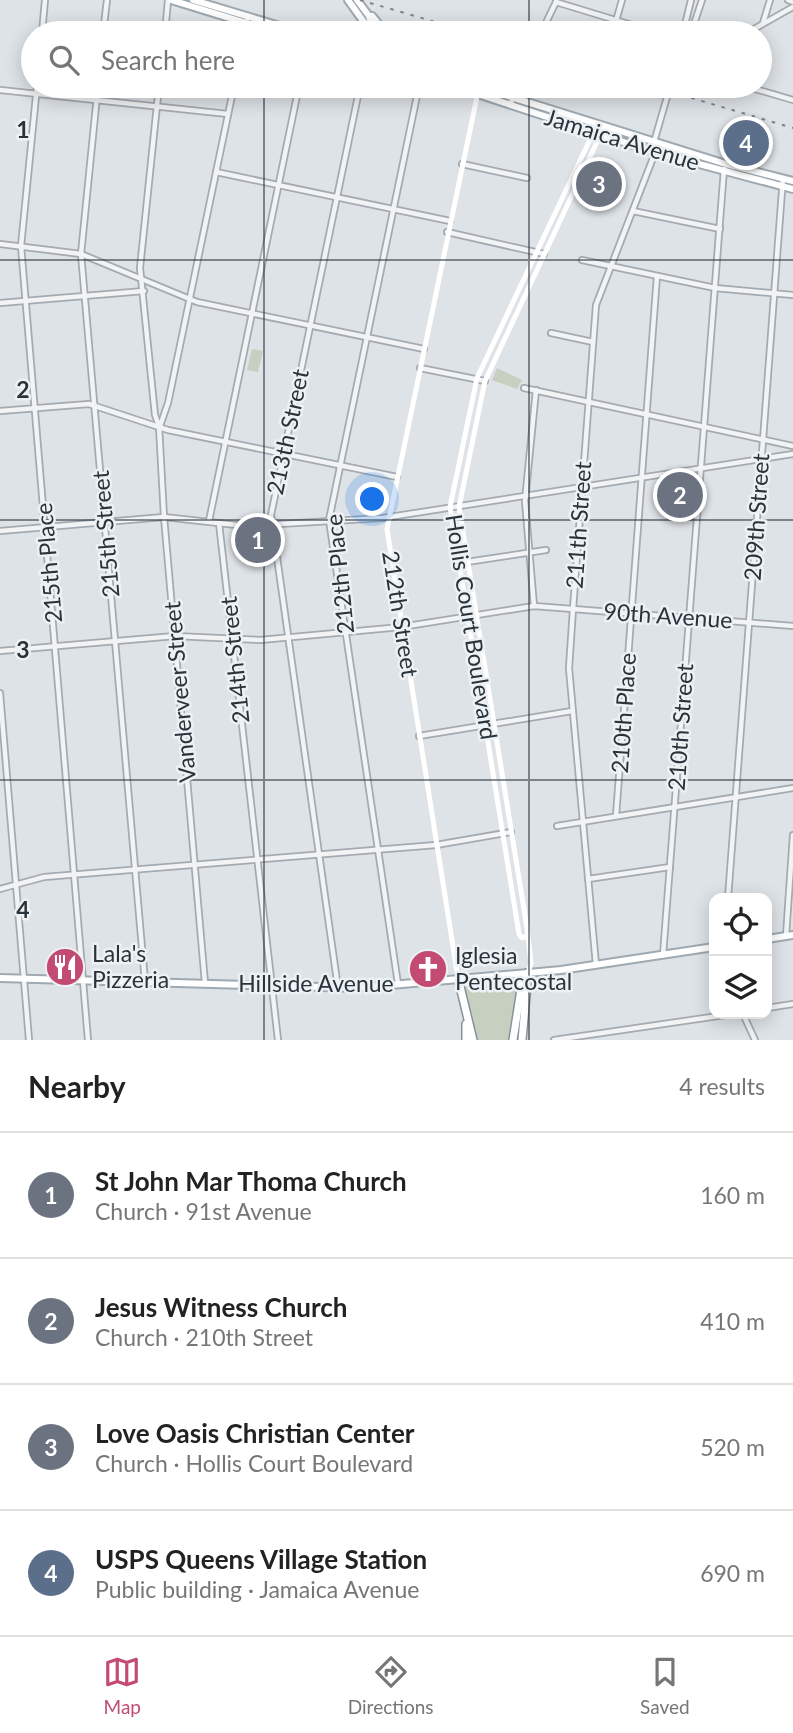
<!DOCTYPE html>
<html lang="en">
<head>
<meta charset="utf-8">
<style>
	body { margin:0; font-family:Lato,sans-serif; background:#f6f6f6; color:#222 }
	.controls { position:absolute; right:21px; bottom:21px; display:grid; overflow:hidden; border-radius:14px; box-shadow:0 4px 18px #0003 }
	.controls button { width:63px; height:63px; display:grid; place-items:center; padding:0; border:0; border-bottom:2px solid #e0e0e0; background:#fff; color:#222; font:35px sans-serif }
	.you { position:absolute; left:373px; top:500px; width:24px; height:24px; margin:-18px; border:5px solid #fff; border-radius:50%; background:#1a73e8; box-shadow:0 0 0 10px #1a73e833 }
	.badge { display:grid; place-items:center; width:46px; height:46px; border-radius:50%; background:#c34b71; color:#fff; font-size:23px; font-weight:700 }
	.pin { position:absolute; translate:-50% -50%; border:4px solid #fff; box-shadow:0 2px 7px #0006 }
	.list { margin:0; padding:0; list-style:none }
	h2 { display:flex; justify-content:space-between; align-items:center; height:91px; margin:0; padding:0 28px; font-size:30px }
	h2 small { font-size:23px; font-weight:400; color:#767676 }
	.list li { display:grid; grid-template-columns:46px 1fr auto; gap:21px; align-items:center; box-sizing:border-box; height:126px; padding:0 28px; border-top:2px solid #e0e0e0 }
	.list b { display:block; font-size:26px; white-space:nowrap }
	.list p { margin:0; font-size:23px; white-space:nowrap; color:#767676 }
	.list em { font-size:23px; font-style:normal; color:#767676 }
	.icon { flex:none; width:38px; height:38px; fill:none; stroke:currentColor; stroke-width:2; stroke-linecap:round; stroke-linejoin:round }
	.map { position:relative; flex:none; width:793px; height:1040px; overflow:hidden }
	.search { position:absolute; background:#fff; box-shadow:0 4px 18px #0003; left:21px; right:21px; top:21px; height:77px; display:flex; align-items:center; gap:18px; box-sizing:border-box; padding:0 24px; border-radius:38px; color:#767676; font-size:26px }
	.sheet { height:595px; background:#fff }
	nav { display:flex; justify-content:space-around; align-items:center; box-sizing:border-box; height:98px; border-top:2px solid #e0e0e0; background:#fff; font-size:19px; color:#767676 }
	nav a { display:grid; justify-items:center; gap:4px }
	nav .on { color:#c34b71 }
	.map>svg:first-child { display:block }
	.green { fill:#c7d0c0 }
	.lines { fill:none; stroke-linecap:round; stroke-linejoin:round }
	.street-tunnel { stroke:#bac0c5; stroke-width:4.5; stroke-dasharray:4.5 2; stroke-linecap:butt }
	.street-casing { stroke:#a4abb0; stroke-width:8 }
	.primary-casing { stroke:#9ea9b1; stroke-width:10 }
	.highway-casing { stroke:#87939c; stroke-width:10 }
	.street { stroke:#f1f3f5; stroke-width:4.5 }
	.secondary { stroke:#fff; stroke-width:5 }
	.primary { stroke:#fff; stroke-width:6 }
	.highway { stroke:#fff; stroke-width:7 }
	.rail { stroke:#79858f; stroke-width:2; stroke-dasharray:3.5 7; stroke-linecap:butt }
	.grid { fill:none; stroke:#29333c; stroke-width:2; stroke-opacity:0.55 }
	.labels { text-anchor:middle; stroke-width:5; stroke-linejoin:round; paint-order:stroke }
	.street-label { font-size:23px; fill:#29333c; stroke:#edf1f4 }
	.poi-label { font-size:23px; fill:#29333c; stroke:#edf1f4; text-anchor:start }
	.grid-label { font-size:23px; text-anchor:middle; font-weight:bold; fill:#29333c; stroke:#edf1f4; stroke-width:5; stroke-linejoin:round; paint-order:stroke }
</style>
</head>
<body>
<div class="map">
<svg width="793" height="1040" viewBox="0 0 793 1040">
	<rect width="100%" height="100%" fill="#dee3e7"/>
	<g class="green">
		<path d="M252,349L263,351L258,372L247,370Z"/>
		<path d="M497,368L522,380L517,389L492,380Z"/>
		<path d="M518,982L520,1040H476L465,987Z"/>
	</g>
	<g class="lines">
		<path class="street-tunnel" d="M667,97L671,86"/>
		<g class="street-casing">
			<g id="street">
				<path d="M788,0L793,2"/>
				<path d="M556,2L658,33"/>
				<path d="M616,21L622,0"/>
				<path d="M763,23L770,0"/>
				<path d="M42,33L45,0"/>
				<path d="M103,33L107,0"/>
				<path d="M165,33L168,0"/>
				<path d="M244,33L248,16"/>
				<path d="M541,33L556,2"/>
				<path d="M683,33L691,0"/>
				<path d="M691,33L702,0"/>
				<path d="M747,33L793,7"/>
				<path d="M37,86L21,246L88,1040"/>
				<path d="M98,86L81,254L145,982"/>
				<path d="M159,86L140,268L155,415L159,426L164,517L205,983"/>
				<path d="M745,86L793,100"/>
				<path d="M0,90L228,114"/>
				<path d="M510,105L518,86"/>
				<path d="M462,164L527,178"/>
				<path d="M216,172L450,221"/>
				<path d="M633,211L720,229"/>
				<path d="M447,232L544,254"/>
				<path d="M0,244L81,254L197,302L424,349"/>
				<path d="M582,260L715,288L793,295"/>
				<path d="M0,303L144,291"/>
				<path d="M551,333L593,342"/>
				<path d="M420,368L485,381"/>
				<path d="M524,388L793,446"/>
				<path d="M0,411L89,404L168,430L397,477"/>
				<path d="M160,426L168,403L234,86"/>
				<path d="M209,521L299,86"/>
				<path d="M219,523L278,1040"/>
				<path d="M0,531L164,517L245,526L383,518L793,454"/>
				<path d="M460,563L546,550"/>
				<path d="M534,606L525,501L536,390"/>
				<path d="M0,651L175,636L260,640L401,627L534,606L793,626"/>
				<path d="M0,693L29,1040"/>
				<path d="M419,736L572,711"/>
				<path d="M616,816L657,276"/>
				<path d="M557,826L793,788"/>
				<path d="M588,879L670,867"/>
				<path d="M0,889L44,877L436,845L511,832"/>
				<path d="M728,898L783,178"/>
				<path d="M786,936L793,835"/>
				<path d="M663,955L724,169"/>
				<path d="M596,965L569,668L573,609L596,305L653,158L654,142L667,97"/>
				<path d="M398,984L329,520L419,86"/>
				<path d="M338,988L271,515L360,86"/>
				<path d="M767,1008L793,1004"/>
				<path d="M743,1014L755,1040"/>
				<path d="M554,1040L732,1014"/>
			</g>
		</g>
		<g class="primary-casing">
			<g id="primary">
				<path d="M171,0L278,33"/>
				<path d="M193,0L303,33"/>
				<path d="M348,0L366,25L365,33"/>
				<path d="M357,0L369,16L373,33"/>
				<path d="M372,16L386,33"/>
				<path d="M453,86L654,152L793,189"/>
				<path d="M476,86L726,164L793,181"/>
				<path d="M767,939L793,935"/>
				<path d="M0,978L357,988L561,970L714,947"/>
			</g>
		</g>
		<g class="highway-casing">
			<g id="highway">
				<path d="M458,978L473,1040"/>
				<path d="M466,1024V1040"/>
				<path d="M513,1040L522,983L528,973"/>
				<path d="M522,1040L528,973"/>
			</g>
		</g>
		<use href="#street" class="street"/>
		<g class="secondary">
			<path d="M527,936L522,938L519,934L450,507L477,378L595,129"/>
			<path d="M528,973L531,963L527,928L459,507L485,381L604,127"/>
			<path d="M458,978L387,529L479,87"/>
		</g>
		<use href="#primary" class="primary"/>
		<use href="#highway" class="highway"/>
		<g class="rail">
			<path d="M360,0L473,33"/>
			<path d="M464,24L494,33"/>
			<path d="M651,86L793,128"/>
		</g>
	</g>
	<path class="grid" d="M264,0V33M529,0V33M264,86V1040M529,86V1040M0,260H793M0,520H793M0,780H793"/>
	<defs>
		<g id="restaurant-disc" transform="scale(2.0125)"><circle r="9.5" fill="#c34b71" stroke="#edf1f4"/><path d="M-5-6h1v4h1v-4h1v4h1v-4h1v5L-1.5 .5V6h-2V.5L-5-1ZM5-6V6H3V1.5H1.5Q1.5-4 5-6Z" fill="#fff"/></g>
		<g id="church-disc" transform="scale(2.0125)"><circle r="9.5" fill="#c34b71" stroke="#edf1f4"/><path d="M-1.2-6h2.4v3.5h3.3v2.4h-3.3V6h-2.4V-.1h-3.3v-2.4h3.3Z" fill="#fff"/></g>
	</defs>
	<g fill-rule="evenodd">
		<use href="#restaurant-disc" x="65" y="967"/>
		<use href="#church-disc" x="428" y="969"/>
	</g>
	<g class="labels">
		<g class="street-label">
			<text transform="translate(622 140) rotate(17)" y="8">Jamaica Avenue</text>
			<text transform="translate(288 432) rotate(-78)" y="8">213th Street</text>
			<text transform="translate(757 517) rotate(-86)" y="8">209th Street</text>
			<text transform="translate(579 525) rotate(-86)" y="8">211th Street</text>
			<text transform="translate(106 534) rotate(-95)" y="8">215th Street</text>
			<text transform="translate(49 563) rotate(-95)" y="8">215th Place</text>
			<text transform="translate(340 574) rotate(-96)" y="8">212th Place</text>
			<text transform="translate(400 614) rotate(81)" y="8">212th Street</text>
			<text transform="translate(668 616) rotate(4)" y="8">90th Avenue</text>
			<text transform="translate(471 627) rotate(81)" y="8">Hollis Court Boulevard</text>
			<text transform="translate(235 660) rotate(-96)" y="8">214th Street</text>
			<text transform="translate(180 692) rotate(-95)" y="8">Vanderveer Street</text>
			<text transform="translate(624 713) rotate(-86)" y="8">210th Place</text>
			<text transform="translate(681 727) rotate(-86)" y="8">210th Street</text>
			<text x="316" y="992">Hillside Avenue</text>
		</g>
		<g class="poi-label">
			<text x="92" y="962">Lala's<tspan x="92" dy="26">Pizzeria</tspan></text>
			<text x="455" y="964">Iglesia<tspan x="455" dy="26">Pentecostal</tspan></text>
		</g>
	</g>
	<g class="grid-label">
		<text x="23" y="138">1</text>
		<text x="23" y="398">2</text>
		<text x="23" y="658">3</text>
		<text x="23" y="918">4</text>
	</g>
</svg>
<div class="controls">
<button><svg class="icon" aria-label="locate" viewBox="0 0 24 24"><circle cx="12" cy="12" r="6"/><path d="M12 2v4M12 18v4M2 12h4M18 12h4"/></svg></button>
<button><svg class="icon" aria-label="layers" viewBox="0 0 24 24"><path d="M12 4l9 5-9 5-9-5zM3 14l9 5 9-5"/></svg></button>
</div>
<div class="you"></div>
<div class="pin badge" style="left:258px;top:540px;background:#6b7280">1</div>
<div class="pin badge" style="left:680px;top:495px;background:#6b7280">2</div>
<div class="pin badge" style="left:599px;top:184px;background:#6b7280">3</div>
<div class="pin badge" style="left:746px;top:143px;background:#5c6f8a">4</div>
<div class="search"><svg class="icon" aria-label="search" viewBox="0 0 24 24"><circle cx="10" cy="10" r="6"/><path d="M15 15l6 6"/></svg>Search here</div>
</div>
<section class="sheet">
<h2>Nearby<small>4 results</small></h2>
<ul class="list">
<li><span class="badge" style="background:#6b7280">1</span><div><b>St John Mar Thoma Church</b><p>Church · 91st Avenue</p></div><em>160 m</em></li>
<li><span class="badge" style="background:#6b7280">2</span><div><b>Jesus Witness Church</b><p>Church · 210th Street</p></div><em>410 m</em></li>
<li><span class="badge" style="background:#6b7280">3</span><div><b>Love Oasis Christian Center</b><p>Church · Hollis Court Boulevard</p></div><em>520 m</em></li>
<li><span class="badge" style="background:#5c6f8a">4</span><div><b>USPS Queens Village Station</b><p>Public building · Jamaica Avenue</p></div><em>690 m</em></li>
</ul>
</section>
<nav>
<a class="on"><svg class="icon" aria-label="map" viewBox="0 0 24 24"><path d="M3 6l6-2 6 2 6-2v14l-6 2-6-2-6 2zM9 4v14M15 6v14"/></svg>Map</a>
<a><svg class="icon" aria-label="directions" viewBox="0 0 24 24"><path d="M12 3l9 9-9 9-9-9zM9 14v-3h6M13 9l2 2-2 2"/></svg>Directions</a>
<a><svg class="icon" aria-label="saved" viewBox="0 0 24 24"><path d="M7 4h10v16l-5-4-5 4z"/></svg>Saved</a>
</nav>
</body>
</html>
